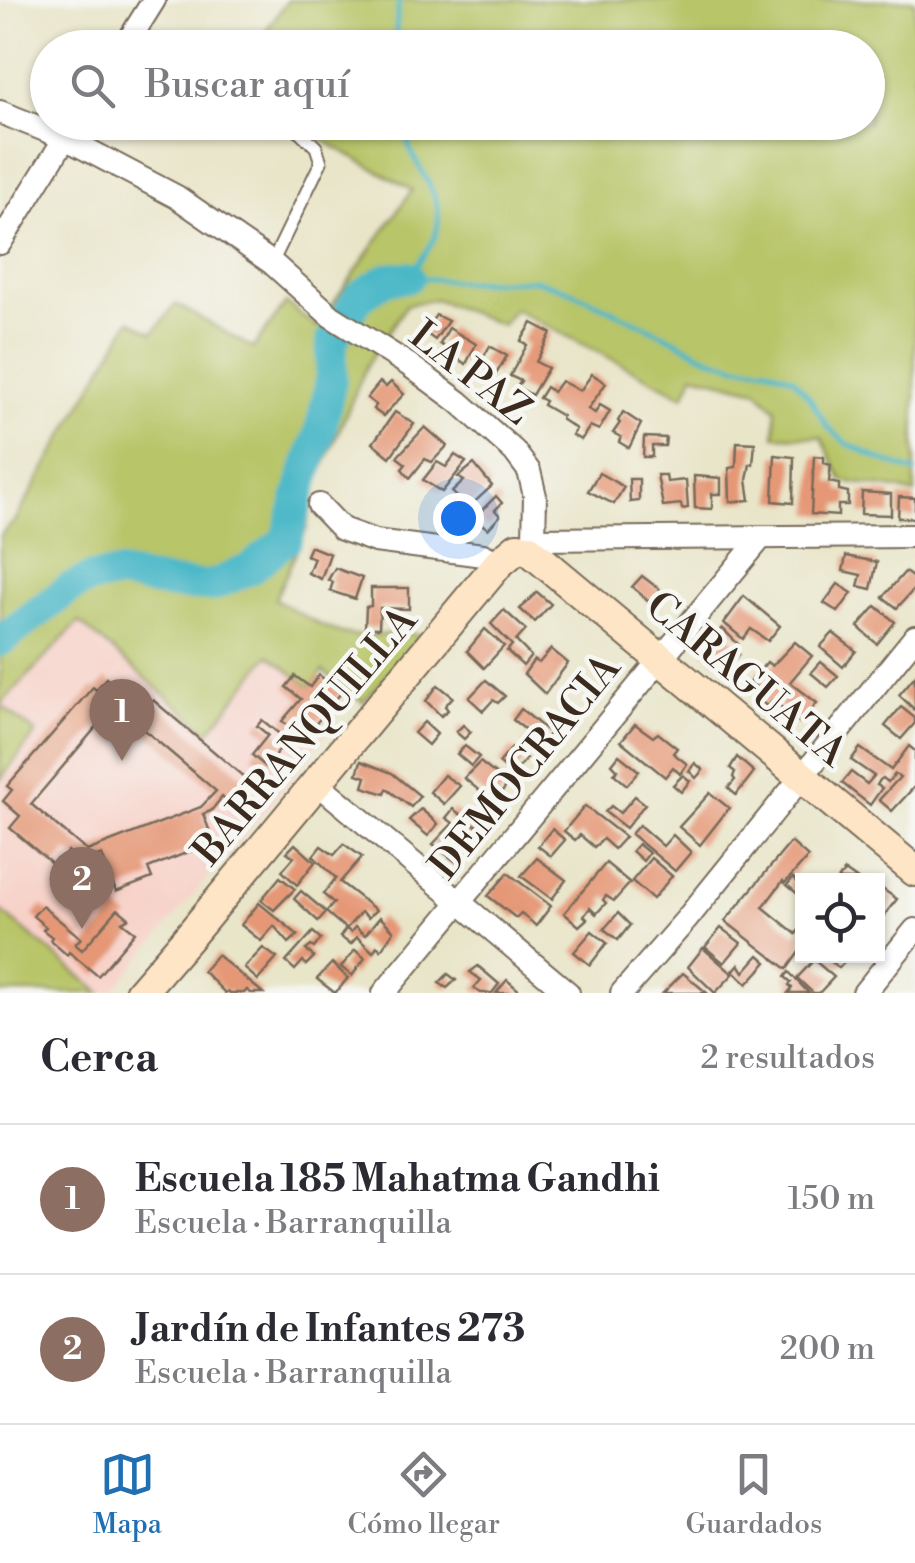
<!DOCTYPE html>
<html lang="es">
<head>
<meta charset="utf-8">
<style>
	body { margin:0; font-family:"Libre Bodoni",serif; background:#f7f7f7; color:#2b2b33 }
	.controls { position:absolute; right:30px; bottom:30px; display:grid; overflow:hidden; border-radius:0px; box-shadow:0 2px 8px #0004 }
	.controls button { width:90px; height:90px; display:grid; place-items:center; padding:0; border:0; border-bottom:2px solid #e1e1e2; background:#fff; color:#2b2b33; font:50px sans-serif }
	.you { position:absolute; left:458px; top:518px; width:35px; height:35px; margin:-25px; border:8px solid #fff; border-radius:50%; background:#1a73e8; box-shadow:0 0 0 15px #1a73e833 }
	.badge { display:grid; place-items:center; width:65px; height:65px; border-radius:50%; background:#1f6fb2; color:#fff; font-size:32px; font-weight:700 }
	.pin { position:absolute; translate:-50% -82px; filter:drop-shadow(0 2px 5px #0008) }
	.pin::after { content:''; position:absolute; top:52px; width:35px; height:30px; background:inherit; clip-path:polygon(0 0,100% 0,50% 100%) }
	.list { margin:0; padding:0; list-style:none }
	h2 { display:flex; justify-content:space-between; align-items:center; height:130px; margin:0; padding:0 40px; font-size:42px }
	h2 small { font-size:32px; font-weight:400; color:#7c7c81 }
	.list li { display:grid; grid-template-columns:65px 1fr auto; gap:30px; align-items:center; box-sizing:border-box; height:150px; padding:0 40px; border-top:2px solid #e1e1e2 }
	.list b { display:block; font-size:38px; white-space:nowrap }
	.list p { margin:0; font-size:32px; white-space:nowrap; color:#7c7c81 }
	.list em { font-size:32px; font-style:normal; color:#7c7c81 }
	.icon { flex:none; width:55px; height:55px; fill:none; stroke:currentColor; stroke-width:2; stroke-linecap:round; stroke-linejoin:round }
	.map { position:relative; flex:none; width:915px; height:993px; overflow:hidden }
	.search { position:absolute; background:#fff; box-shadow:0 2px 8px #0004; left:30px; right:30px; top:30px; height:110px; display:flex; align-items:center; gap:25px; box-sizing:border-box; padding:0 35px; border-radius:55px; color:#7c7c81; font-size:38px }
	.sheet { height:430px; background:#fff }
	nav { display:flex; justify-content:space-around; align-items:center; box-sizing:border-box; height:140px; border-top:2px solid #e1e1e2; background:#fff; font-size:28px; color:#7c7c81 }
	nav a { display:grid; justify-items:center; gap:5px }
	nav .on { color:#1f6fb2 }
	.map>svg:first-child { display:block }
	.built { fill:#f7d1c8 }
	.green { fill:#b8c567; stroke:#7a7842; stroke-width:2.5 }
	.lines { fill:none; stroke-linecap:round; stroke-linejoin:round }
	.stream { stroke:#4cb8c8; stroke-width:5 }
	.river { stroke:#4cb8c8; stroke-width:32 }
	.building { fill:#e59776; fill-rule:evenodd }
	.lane-casing { stroke:#786b5a; stroke-width:15 }
	.street-casing { stroke:#786b5a; stroke-width:26 }
	.secondary-casing { stroke:#786b5a; stroke-width:34 }
	.lane { stroke:#fff; stroke-width:11 }
	.street { stroke:#fff; stroke-width:22 }
	.secondary { stroke:#fde5c5; stroke-width:30 }
	.labels { text-anchor:middle; stroke-width:9; stroke-linejoin:round; paint-order:stroke }
	.street-label { font-size:40px; fill:#3b2a1e; stroke:#f6f6f2 }
</style>
</head>
<body>
<div class="map">
<svg width="915" height="993" viewBox="0 0 915 993">
	<rect width="100%" height="100%" fill="#f6f6f2"/>
	<filter id="ink" filterUnits="userSpaceOnUse"><feTurbulence type="fractalNoise" baseFrequency=".01" numOctaves="2"/><feDisplacementMap in="SourceGraphic" scale="20" xChannelSelector="R" yChannelSelector="G"/><feConvolveMatrix kernelMatrix="1 2 1 2 8 2 1 2 1" color-interpolation-filters="sRGB"/></filter>
	<filter id="wash" filterUnits="userSpaceOnUse"><feTurbulence type="fractalNoise" baseFrequency=".0048" numOctaves="4" result="noise"/><feDisplacementMap in="SourceGraphic" scale="40" xChannelSelector="R" yChannelSelector="G"/><feGaussianBlur stdDeviation="2.25" result="paint"/><feColorMatrix in="noise" values="0 0 0 0 0 0 0 0 0 0 0 0 0 0 0 0 0 1.4 0 .05"/><feComposite in="paint" operator="in"/></filter>
	<g filter="url(#wash)">
		<rect width="100%" height="100%" fill="#e9e5c9"/>
		<path class="built" d="M79,622L208,731L269,655L295,676L287,687L321,716L324,713L335,722L281,791L111,993H101L0,910V705Z"/>
		<g class="green">
			<path d="M288,0H915V494L897,489L843,481L821,437L775,436L776,409L757,390L694,374L684,396L514,309L502,325L435,299L406,305L367,365L315,487L306,530L275,599C296,611 319,627 342,633C368,640 397,629 424,636L363,702L323,671L310,687L269,655L209,732L79,622L0,705V535L15,521L130,320L153,333L176,304L253,348L286,303L317,327L412,190L292,123L868,122V48L254,47Z"/>
			<path d="M3,707L36,733L0,780V711Z"/>
			<path d="M0,910L101,993H0Z"/>
		</g>
		<g class="lines">
			<g class="stream">
				<path d="M394,48L399,0"/>
				<path d="M403,122C405,133 408,144 412,153C425,180 447,204 435,236C430,250 417,264 408,277L467,282L536,280L571,291L673,339L705,356L737,366L768,368L793,378L810,398L827,426L846,443L879,459L915,472"/>
			</g>
			<path class="river" d="M0,641L70,588L92,578L120,575L170,584L211,586L250,569L287,539L305,475L320,432L331,380L332,340L359,297L386,279L408,277"/>
		</g>
		<g id="blocks">
			<g class="building">
				<path d="M436,315L448,321L435,340L424,332Z"/>
				<path d="M532,323L551,333L536,362L548,368L532,395L517,387L521,381L510,376L527,345L521,341Z"/>
				<path d="M449,328L476,344L466,364L445,351L447,349L440,344Z"/>
				<path d="M490,346L507,356L496,374L479,364Z"/>
				<path d="M592,374L606,383L588,409L595,413L600,405L610,411L599,430L590,426L581,440L572,435L576,429L561,419L562,416L543,405L545,401L539,398L546,387L553,392L561,381L580,391Z"/>
				<path d="M380,382L386,387L391,382L404,394L383,416L373,409L376,405L367,398Z"/>
				<path d="M395,412L414,424L390,457L373,443Z"/>
				<path d="M623,412L641,424L629,448L619,442L621,437L613,433L620,423L618,421Z"/>
				<path d="M425,427L447,446L432,462L425,459L410,478L402,469L406,464L397,457Z"/>
				<path d="M644,437L666,438L665,446H652V457H643Z"/>
				<path d="M737,442L755,443L753,464H750L747,480L750,500L730,502L729,468L736,467Z"/>
				<path d="M455,455L466,462L442,492L423,480L437,462L446,467Z"/>
				<path d="M775,455L794,457L793,503L773,501Z"/>
				<path d="M814,456L824,457V463L831,465L829,482L839,484V490L848,492V505H838V516L811,514Z"/>
				<path d="M474,464L492,486L468,508L452,492L464,481L458,477Z"/>
				<path d="M599,473L624,487L614,504L588,491Z"/>
				<path d="M657,475H666L667,482L686,480L688,508L682,509L681,504L663,506Z"/>
				<path d="M694,476L721,478V494H712V509L695,508Z"/>
				<path d="M629,479H639V501L630,502Z"/>
				<path d="M862,492L891,494V515L861,514Z"/>
				<path d="M496,496L502,503L495,510L500,516L488,529L474,518Z"/>
				<path d="M899,497L915,498V518H898Z"/>
				<path d="M310,546L330,554L321,579L308,573L314,558L306,555Z"/>
				<path d="M846,556L877,562L871,589L858,586L861,575L843,571Z"/>
				<path d="M335,568L362,578L355,599L330,591L333,582L328,580Z"/>
				<path d="M905,572L915,579V588L897,608L883,597Z"/>
				<path d="M642,576L667,595L657,608L632,587Z"/>
				<path d="M838,584L852,593L838,612L824,603Z"/>
				<path d="M371,588H409V609L380,608L379,628H365L366,607L371,606Z"/>
				<path d="M537,592L551,604L535,622L520,609Z"/>
				<path d="M744,596L780,626L768,641L751,629L743,639L724,623Z"/>
				<path d="M876,606L895,622L877,644L858,627Z"/>
				<path d="M504,610L526,630L516,641L531,656L523,666L507,651L512,645L491,624Z"/>
				<path d="M722,628L738,644L734,648L739,654L731,663L723,655L717,662L703,649Z"/>
				<path d="M485,629L504,646L484,668L467,651Z"/>
				<path d="M833,633L856,651L843,667L820,647Z"/>
				<path d="M795,642L812,656L790,682L817,703L800,723L773,700L767,706L754,696L759,690L750,682L767,662L772,666Z"/>
				<path d="M551,649L568,663L545,694L524,674L534,660L539,663Z"/>
				<path d="M821,662L838,676L828,687L811,673Z"/>
				<path d="M319,675L341,693L304,738L282,721L301,699L286,687L295,676L310,687Z"/>
				<path d="M915,676V710L899,695Z"/>
				<path d="M106,678L124,694L121,697L141,714L153,700L251,783L231,805L222,797L211,811L203,814L214,842L148,868L152,878L116,892L102,855L89,860H78L68,851L55,866L10,828L20,816L3,801L12,790L7,786L93,687L96,690ZM115,705L216,791L201,807L87,851L31,804Z"/>
				<path d="M486,680L505,696L498,703L493,700L483,711L469,698Z"/>
				<path d="M438,685L453,697L445,706L448,710L441,716L426,701Z"/>
				<path d="M901,707L915,718V723L901,739L885,726Z"/>
				<path d="M521,709L550,733L533,753L523,745L532,735L513,720Z"/>
				<path d="M262,720L287,740L266,767L252,755L268,735L257,726Z"/>
				<path d="M424,722L437,734L428,745L414,733Z"/>
				<path d="M635,724L653,737L658,733L677,748L673,753L687,764L680,774L673,767L665,777L621,741Z"/>
				<path d="M463,725L471,732L464,739L456,732Z"/>
				<path d="M465,746L479,757L471,766L457,754Z"/>
				<path d="M909,746L915,751V786L892,811L879,800L900,777L895,774L888,782L883,778L880,780L877,785L882,788L870,805L842,783L851,772L867,784L874,776L851,760L860,748L891,770Z"/>
				<path d="M512,748L526,759L513,775L499,763Z"/>
				<path d="M619,755L639,771L627,785L614,774L618,770L612,764Z"/>
				<path d="M737,757L754,772L736,795L728,788L735,780L733,777L735,772L730,768Z"/>
				<path d="M361,761L392,773L420,796L411,807L387,789L385,794L363,787L366,777L357,774Z"/>
				<path d="M480,762L508,784L494,803L464,778Z"/>
				<path d="M695,763L703,770L696,778L689,771Z"/>
				<path d="M444,775L460,786L444,804L430,792Z"/>
				<path d="M683,775L690,781L681,792L673,785Z"/>
				<path d="M710,793L729,808L700,845L679,827Z"/>
				<path d="M635,796L645,804L626,828L605,812L611,806L620,813Z"/>
				<path d="M585,806L625,837L614,849L603,839L594,847L580,835L575,840L564,831Z"/>
				<path d="M421,809L438,824L428,836L409,820Z"/>
				<path d="M453,809L484,831L456,862L433,844L453,823L446,818Z"/>
				<path d="M639,825L663,846L673,835L691,852L675,871L631,834Z"/>
				<path d="M552,829L565,840L551,856L538,846Z"/>
				<path d="M791,842L808,857L785,883L783,881L763,907L796,934L802,926V948L787,969L725,921Z"/>
				<path d="M295,844L315,862L297,885L282,871L294,857L287,852Z"/>
				<path d="M344,844L362,857L340,882L376,910L368,918L361,912L346,929L326,912L334,903L323,894L336,878L313,856L321,846L334,855Z"/>
				<path d="M638,844L649,853L643,861L632,851Z"/>
				<path d="M537,858L566,880L552,899L521,876Z"/>
				<path d="M651,858L672,876L653,899L632,881Z"/>
				<path d="M606,863L630,883L614,901L606,896L603,900L606,903L596,914L590,908L584,916L587,919L579,926L564,913Z"/>
				<path d="M845,871L858,880H837Z"/>
				<path d="M508,873L551,906L536,926L521,913L516,918L488,896Z"/>
				<path d="M280,877L295,889L274,910L261,900Z"/>
				<path d="M793,878L801,885L798,888L802,892L799,895L787,885Z"/>
				<path d="M878,886L897,899L882,918L878,914Z"/>
				<path d="M301,891L326,912L318,921L294,899Z"/>
				<path d="M259,903L298,935L289,943L274,926L261,941L241,925Z"/>
				<path d="M42,906L81,938L75,944L82,950L118,909L129,918L122,922L135,932L98,976L69,952L67,955L50,940L52,937L43,930L46,927L33,916Z"/>
				<path d="M618,913L630,925L618,940L604,929Z"/>
				<path d="M380,917L394,931L381,950L377,946L373,952L357,937L351,944L340,937L346,929L351,932L355,927L365,935Z"/>
				<path d="M721,928L741,943L724,963L705,947Z"/>
				<path d="M592,931L607,943L590,965L574,952Z"/>
				<path d="M313,932L321,939L314,948L311,946L306,950L314,957L306,965L303,961L295,970L286,962Z"/>
				<path d="M263,948L277,958L258,980L244,968Z"/>
				<path d="M703,948L733,974L715,993L688,967Z"/>
				<path d="M355,950L365,958L352,976L341,967Z"/>
				<path d="M217,955L263,993H251L247,990L244,993H230L228,991L225,993L203,971Z"/>
				<path d="M759,955L767,962L747,984L733,971L739,964L744,972Z"/>
				<path d="M824,956H850L839,968Z"/>
				<path d="M814,960L834,977L819,993H813L797,978Z"/>
				<path d="M332,963L348,978L335,993L317,979Z"/>
				<path d="M478,966L499,984L492,993H481L474,988L481,980L470,972Z"/>
				<path d="M789,972L799,983L809,993H788L792,988L789,985L791,982L785,977Z"/>
				<path d="M683,973L707,993H663Z"/>
				<path d="M448,974L456,980L447,988L439,983Z"/>
				<path d="M507,980L522,993H496Z"/>
			</g>
		</g>
	</g>
	<g filter="url(#ink)">
		<use href="#blocks" fill-opacity="0" stroke="#786b5a" stroke-width="2.5"/>
		<g class="lines">
			<g class="lane-casing">
				<path id="lane" d="M272,263L321,162L316,147L297,129"/>
			</g>
			<g class="street-casing">
				<g id="street">
					<path d="M124,48L154,0"/>
					<path d="M0,112L65,138L177,197L272,263L331,316L409,365L459,402L514,451L529,471L535,496L534,539"/>
					<path d="M0,243L75,122"/>
					<path d="M319,505L342,529L375,541L483,555L499,563"/>
					<path d="M534,539L915,536"/>
					<path d="M316,782L568,993"/>
					<path d="M384,993L760,539"/>
					<path d="M622,993L686,920L915,637"/>
					<path d="M864,993L915,930"/>
				</g>
			</g>
			<g class="secondary-casing">
				<path id="secondary" d="M140,993L192,933L499,563L517,548L528,549L915,871"/>
			</g>
			<use href="#lane" class="lane"/>
			<use href="#street" class="street"/>
			<use href="#secondary" class="secondary"/>
		</g>
	</g>
	<g class="labels">
		<g class="street-label">
			<text transform="translate(471 372) rotate(38)" y="14">LA PAZ</text>
			<text transform="translate(747 678) rotate(40)" y="14">CARAGUATA</text>
			<text transform="translate(304 735) rotate(-50)" y="14">BARRANQUILLA</text>
			<text transform="translate(524 766) rotate(-51)" y="14">DEMOCRACIA</text>
		</g>
	</g>
</svg>
<div class="controls">
<button><svg class="icon" aria-label="locate" viewBox="0 0 24 24"><circle cx="12" cy="12" r="6"/><path d="M12 2v4M12 18v4M2 12h4M18 12h4"/></svg></button>
</div>
<div class="you"></div>
<div class="pin badge" style="left:122px;top:761px;background:#8d6e63">1</div>
<div class="pin badge" style="left:82px;top:929px;background:#8d6e63">2</div>
<div class="search"><svg class="icon" aria-label="search" viewBox="0 0 24 24"><circle cx="10" cy="10" r="6"/><path d="M15 15l6 6"/></svg>Buscar aquí</div>
</div>
<section class="sheet">
<h2>Cerca<small>2 resultados</small></h2>
<ul class="list">
<li><span class="badge" style="background:#8d6e63">1</span><div><b>Escuela 185 Mahatma Gandhi</b><p>Escuela · Barranquilla</p></div><em>150 m</em></li>
<li><span class="badge" style="background:#8d6e63">2</span><div><b>Jardín de Infantes 273</b><p>Escuela · Barranquilla</p></div><em>200 m</em></li>
</ul>
</section>
<nav>
<a class="on"><svg class="icon" aria-label="map" viewBox="0 0 24 24"><path d="M3 6l6-2 6 2 6-2v14l-6 2-6-2-6 2zM9 4v14M15 6v14"/></svg>Mapa</a>
<a><svg class="icon" aria-label="directions" viewBox="0 0 24 24"><path d="M12 3l9 9-9 9-9-9zM9 14v-3h6M13 9l2 2-2 2"/></svg>Cómo llegar</a>
<a><svg class="icon" aria-label="saved" viewBox="0 0 24 24"><path d="M7 4h10v16l-5-4-5 4z"/></svg>Guardados</a>
</nav>
</body>
</html>
